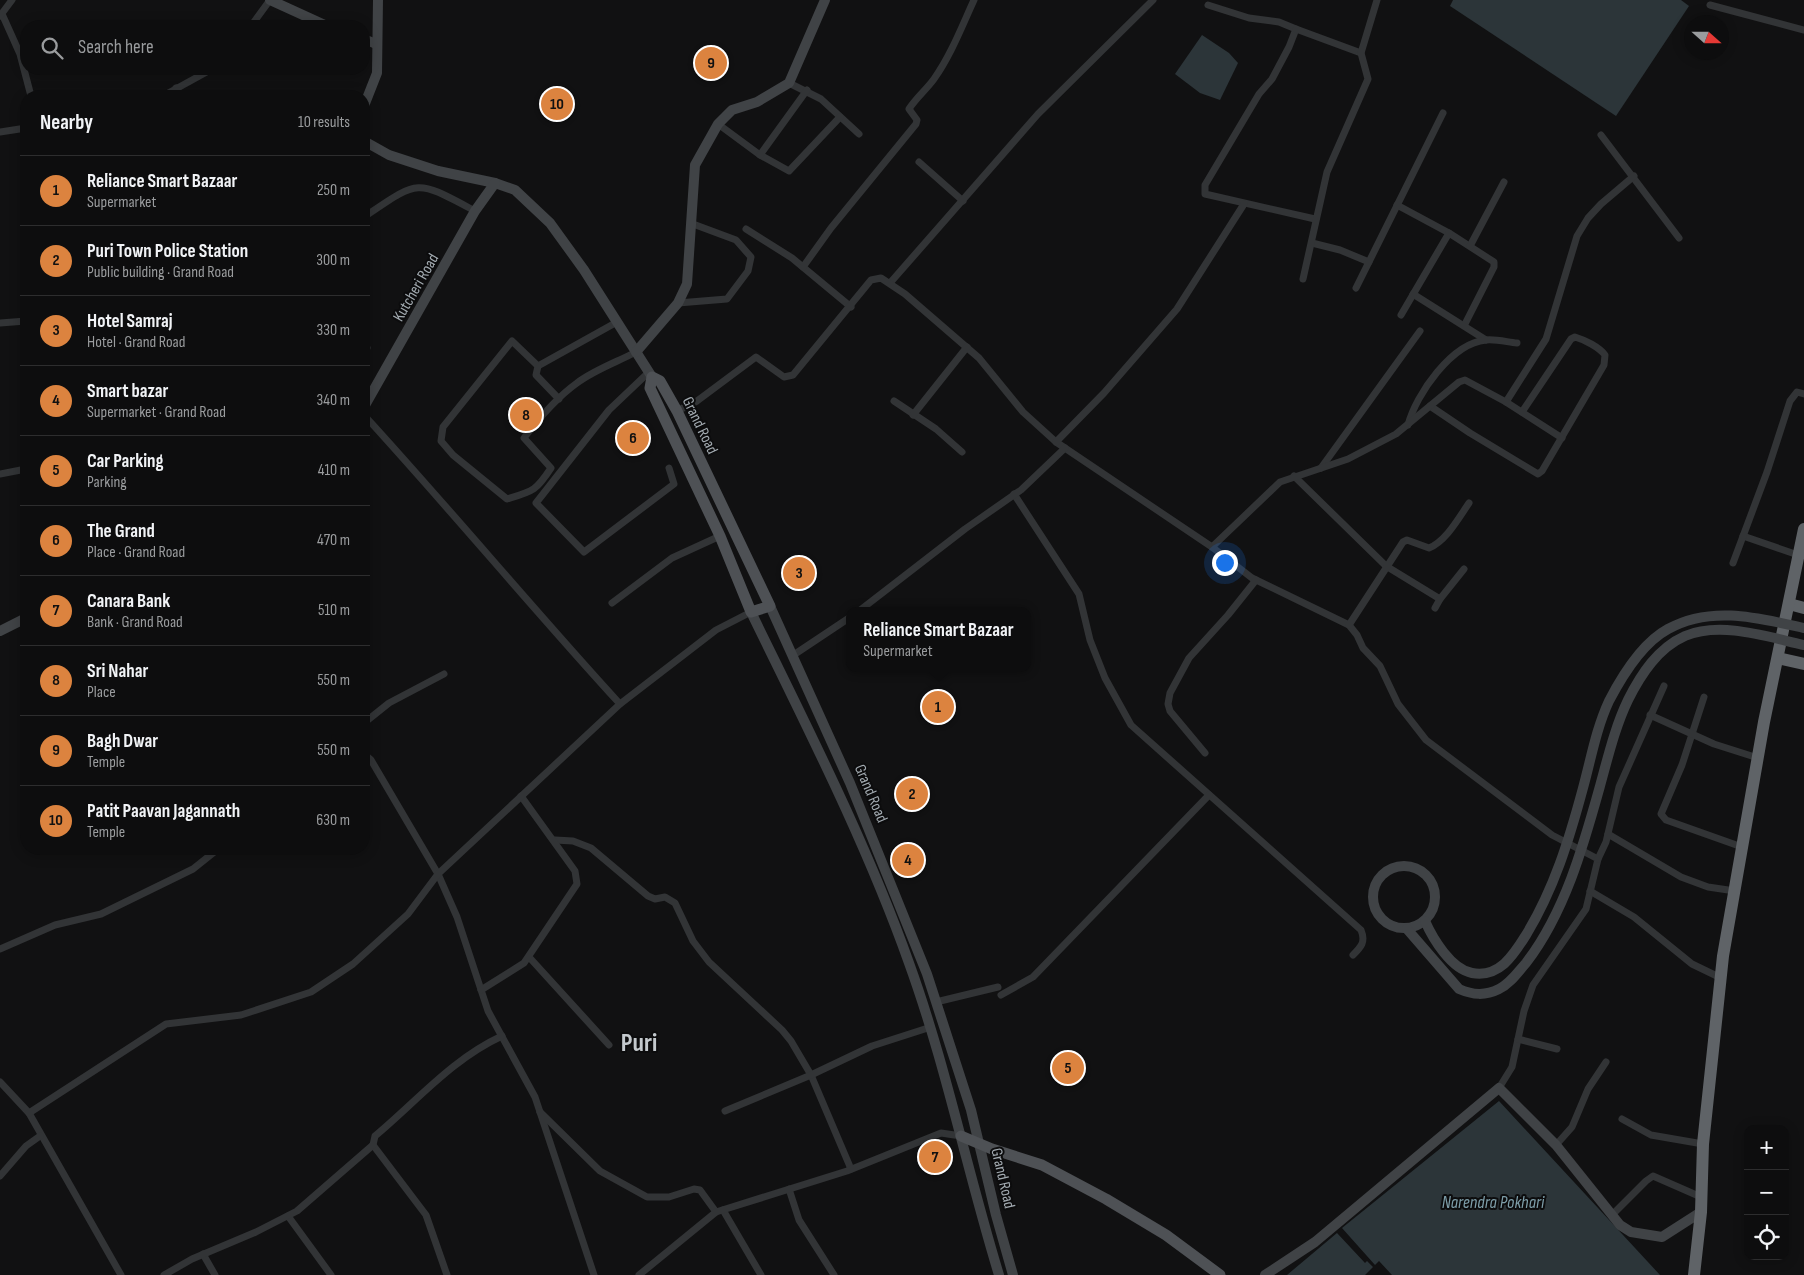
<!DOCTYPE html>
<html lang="en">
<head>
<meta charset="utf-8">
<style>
	body { margin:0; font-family:"Sofia Sans Condensed",sans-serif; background:#161617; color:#f1f3f6 }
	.controls { position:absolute; right:15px; bottom:15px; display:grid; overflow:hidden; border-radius:10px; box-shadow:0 2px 12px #0003 }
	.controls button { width:45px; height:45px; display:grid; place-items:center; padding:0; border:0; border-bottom:1px solid #2d2d2e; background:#0d0d0e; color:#f1f3f6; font:25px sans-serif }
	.compass { position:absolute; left:1684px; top:15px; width:45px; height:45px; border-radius:50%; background:#0d0d0e; box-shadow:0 2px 12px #0003; rotate:111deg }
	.you { position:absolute; left:1224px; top:562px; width:18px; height:18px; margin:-12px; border:4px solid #fff; border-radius:50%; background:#1a73e8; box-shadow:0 0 0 8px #1a73e833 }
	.badge { display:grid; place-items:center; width:32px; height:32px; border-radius:50%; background:#dc833f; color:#111; font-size:16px; font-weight:700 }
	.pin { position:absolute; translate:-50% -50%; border:2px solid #fff; box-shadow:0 1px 5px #0006 }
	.popup { position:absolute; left:846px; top:607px; width:185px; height:65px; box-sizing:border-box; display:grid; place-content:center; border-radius:10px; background:#0d0d0e; filter:drop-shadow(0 1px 4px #0005); font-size:16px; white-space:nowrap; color:#9a9c9e }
	.popup b { font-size:19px; color:#f1f3f6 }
	.popup::after { content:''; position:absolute; left:50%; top:100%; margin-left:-10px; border:10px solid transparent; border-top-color:#0d0d0e }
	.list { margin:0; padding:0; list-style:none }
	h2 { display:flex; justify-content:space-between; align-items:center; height:65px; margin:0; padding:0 20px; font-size:21px }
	h2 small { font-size:16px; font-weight:400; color:#9a9c9e }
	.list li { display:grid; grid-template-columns:32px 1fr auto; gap:15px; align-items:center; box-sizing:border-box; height:70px; padding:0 20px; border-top:1px solid #2d2d2e }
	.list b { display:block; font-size:19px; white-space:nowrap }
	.list p { margin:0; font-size:16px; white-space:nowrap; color:#9a9c9e }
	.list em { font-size:16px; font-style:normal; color:#9a9c9e }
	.icon { flex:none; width:28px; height:28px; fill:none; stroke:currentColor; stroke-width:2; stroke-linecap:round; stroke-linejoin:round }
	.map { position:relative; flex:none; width:1804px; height:1275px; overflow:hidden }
	.search { position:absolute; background:#0d0d0e; box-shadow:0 2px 12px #0003; left:20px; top:20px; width:350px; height:55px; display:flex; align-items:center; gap:12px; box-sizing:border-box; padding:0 18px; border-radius:20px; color:#9a9c9e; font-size:19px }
	.panel { position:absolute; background:#0d0d0e; box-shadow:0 2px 12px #0003; left:20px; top:90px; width:350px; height:765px; border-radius:20px }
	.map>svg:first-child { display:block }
	.water { fill:#2c3539 }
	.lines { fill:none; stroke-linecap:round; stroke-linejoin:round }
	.street { stroke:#323436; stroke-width:7 }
	.secondary { stroke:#404346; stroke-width:10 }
	.primary { stroke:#4e5155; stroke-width:11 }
	.highway { stroke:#5f6367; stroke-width:12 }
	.secondary-bridge { stroke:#404346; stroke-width:10 }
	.labels { text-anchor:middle; stroke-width:4; stroke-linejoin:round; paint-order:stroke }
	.street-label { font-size:16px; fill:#a3abb1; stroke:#0c0c0d }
	.water-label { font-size:18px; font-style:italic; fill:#7e9ea9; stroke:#0c0c0d }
	.town-label { font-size:26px; font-weight:bold; fill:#c4c9cd; stroke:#0c0c0d }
</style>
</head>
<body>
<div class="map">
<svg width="1804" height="1275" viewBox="0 0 1804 1275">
	<rect width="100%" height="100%" fill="#111112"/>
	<g class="water">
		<path d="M1453,0H1681L1689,6L1616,116L1450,6Z"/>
		<path d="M1202,35L1229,53L1238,63L1220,100L1200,93L1175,74Z"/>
		<path d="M1499,1101L1660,1275H1392L1379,1261L1375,1265L1342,1228Z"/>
		<path d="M1337,1233L1365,1263L1367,1261L1373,1267L1365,1275H1287Z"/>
	</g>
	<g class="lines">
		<g class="street">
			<path d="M1208,5L1249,18L1279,22L1296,29L1289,47L1272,79L1259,94L1205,185V194L1315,219"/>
			<path d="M1710,5L1804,30"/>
			<path d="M2,14L20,54L31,96"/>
			<path d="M0,16L12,0"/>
			<path d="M251,26L270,0"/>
			<path d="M1296,29L1361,53"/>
			<path d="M789,83L821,99L859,134"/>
			<path d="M176,88L181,96"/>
			<path d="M163,96L212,69"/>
			<path d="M718,124L760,155L789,171L840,117"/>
			<path d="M0,132L26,128"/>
			<path d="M1601,135L1679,238"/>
			<path d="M760,155L807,90"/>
			<path d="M919,162L963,201"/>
			<path d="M1397,205L1449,233L1494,262V267L1465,324"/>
			<path d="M364,217C420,179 415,179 475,211"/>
			<path d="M746,229L792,258L851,307"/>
			<path d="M1312,243L1340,250L1369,262"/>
			<path d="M1470,246L1504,182"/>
			<path d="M803,267L831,228L916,124L917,120L909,109C916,98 926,90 934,79C951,55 962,26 974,0"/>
			<path d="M1303,279L1327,172L1368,79L1361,53L1377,0"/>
			<path d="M890,283L1038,114L1153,0"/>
			<path d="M1356,288L1443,113"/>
			<path d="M1413,294L1486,340"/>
			<path d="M678,303L727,299L748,271L751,257L736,240L693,224"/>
			<path d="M1401,315L1449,233"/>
			<path d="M0,323L26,321"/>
			<path d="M364,353L367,348"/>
			<path d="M538,366L617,322"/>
			<path d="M649,372L609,410L536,503L584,552L674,484L669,468"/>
			<path d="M559,399L536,375L538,366L512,341L443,427L441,441L453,455L507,499C533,491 536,491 551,468L524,438C540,417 556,398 577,383C594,370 617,362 636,352"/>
			<path d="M894,401L936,429L962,452"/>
			<path d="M1506,402L1546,339L1577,236L1588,218L1601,204L1634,176"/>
			<path d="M1430,406L1470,433L1538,474L1542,471L1604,365L1605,355C1599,347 1585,340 1575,337L1571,339L1522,412"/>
			<path d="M677,411L697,401L756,357L784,377L793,375L871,280L881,278L905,294L979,358L1023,412L1056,442L1212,547L1252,578L1349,625L1357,635L1363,648L1380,666L1398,704L1426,740L1552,835L1598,859L1586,909L1533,985L1524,1011L1512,1067L1499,1088"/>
			<path d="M364,415C451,510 533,609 620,704"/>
			<path d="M913,415L967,347"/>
			<path d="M1408,425C1416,394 1452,343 1486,340C1496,339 1507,342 1517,343"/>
			<path d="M1056,442L1104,393L1177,309L1244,204"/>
			<path d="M1321,468L1420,331"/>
			<path d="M0,474L26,469"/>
			<path d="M1294,476L1386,566L1440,599"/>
			<path d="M1014,494L1079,594L1090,640L1105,678L1131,725L1361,930C1366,942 1361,947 1353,955"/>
			<path d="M1743,536L1798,555"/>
			<path d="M1212,547L1280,482L1348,459L1396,434L1459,382L1465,380L1506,402L1562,438"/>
			<path d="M1733,563L1767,472L1790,401L1797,392L1804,394"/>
			<path d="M612,603L672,558L720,536"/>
			<path d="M1435,608L1440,599L1464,569"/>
			<path d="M859,611L965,529L1021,490L1065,448"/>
			<path d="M1349,625L1403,542L1407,540L1429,548C1446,541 1458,519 1469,503"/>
			<path d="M792,656L849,618"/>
			<path d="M1704,697L1682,765L1661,814L1666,820L1742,847"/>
			<path d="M1650,715L1714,744L1758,758"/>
			<path d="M364,723L389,703L444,674"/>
			<path d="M1205,753L1170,711L1168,704L1170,693L1189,658L1228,615L1256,580"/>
			<path d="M364,754L371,760L438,874L457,917L488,1011L535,1097L594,1275"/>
			<path d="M1608,834L1681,877L1708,887L1735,891"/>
			<path d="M555,840L573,841L591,848L648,896L655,899L665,897L675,903L693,941L709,962L782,1030L791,1041L811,1075L851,1169"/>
			<path d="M1598,859L1606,842L1619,787L1664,686"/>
			<path d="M1590,891L1634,917L1692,964L1721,978"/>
			<path d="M0,949L55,925L101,914L193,869L218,849"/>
			<path d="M529,957L609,1045"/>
			<path d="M481,990L524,963L577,884L575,871L521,796"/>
			<path d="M1001,995L1033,977L1209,795"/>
			<path d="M936,1002L998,987"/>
			<path d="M1518,1039L1557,1049"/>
			<path d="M0,1082L29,1113L121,1275"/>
			<path d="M725,1111L811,1075L872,1046L931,1027"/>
			<path d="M540,1112L600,1171L647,1197H669L694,1189L700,1190L716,1212"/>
			<path d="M29,1113L166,1024L241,1015L311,992L353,964L408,914L438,874L620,704L716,630L751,612"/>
			<path d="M1622,1119L1651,1135L1703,1144"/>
			<path d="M373,1145L426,1215L447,1275"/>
			<path d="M1556,1145L1572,1127L1588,1089L1606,1062"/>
			<path d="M0,1176L26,1146L40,1136"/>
			<path d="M789,1189L799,1220L834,1275"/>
			<path d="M723,1210L761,1275"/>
			<path d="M1612,1215L1646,1181L1653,1176L1701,1197"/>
			<path d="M288,1216L331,1275"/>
			<path d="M203,1254L215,1275"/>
			<path d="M164,1275L192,1259L256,1232L297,1211L373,1145L375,1136C417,1101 452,1059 502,1036"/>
			<path d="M639,1275L716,1212L847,1171L941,1133L961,1136"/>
		</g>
		<g class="secondary">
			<path d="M270,0L327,26"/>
			<path d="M364,39L376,44"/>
			<path d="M364,106L377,73L378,0"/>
			<path d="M364,141L389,155L438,171L495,183L515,190L550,223L584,270L652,377"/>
			<path d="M636,352L678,303L687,284L695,165L718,124L732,110L757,102L789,83L825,0"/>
			<path d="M364,407L475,211L495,183"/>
			<path d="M770,606L850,783L927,974L971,1110L996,1215L1013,1275"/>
			<path d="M751,612C807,727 866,842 909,963C946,1065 967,1171 999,1275"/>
			<path d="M0,631L26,618"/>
			<circle cx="1404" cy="897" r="31"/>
			<path d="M1265,1275L1315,1242L1499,1088L1556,1145L1620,1225L1631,1232L1662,1237L1701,1212"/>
		</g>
		<g class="primary">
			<path d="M652,377L660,381L677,411L770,606L751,612L720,536L650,388Z"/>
			<path d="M961,1136L992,1149L1042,1165L1106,1199L1166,1235L1220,1275"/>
		</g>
		<g class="highway">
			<path d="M1789,604L1804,608"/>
			<path d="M1778,658L1804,664"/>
			<path d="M1694,1275L1701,1212L1703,1144L1723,956L1764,722L1804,529"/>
		</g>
		<g class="secondary-bridge">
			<path d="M1425,921C1433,939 1451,969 1472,973C1499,978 1513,956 1526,935C1554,889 1569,840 1583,788C1591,759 1596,729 1609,701C1622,676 1642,643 1668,629C1711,605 1759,618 1804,628"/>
			<path d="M1407,929L1459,989C1473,995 1485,996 1499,989C1510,984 1518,972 1526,963C1565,912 1583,847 1600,786C1608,757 1615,727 1628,700C1641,674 1658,648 1685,636C1721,621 1768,637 1804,645"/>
		</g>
	</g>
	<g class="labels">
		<g class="street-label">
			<text transform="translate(415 287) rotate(-60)" y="6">Kutcheri Road</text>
			<text transform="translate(701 425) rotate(64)" y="6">Grand Road</text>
			<text transform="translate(872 793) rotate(67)" y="6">Grand Road</text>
			<text transform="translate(1004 1178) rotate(77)" y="6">Grand Road</text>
		</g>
		<g class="water-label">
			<text x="1493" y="1208">Narendra Pokhari</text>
		</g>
		<g class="town-label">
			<text x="639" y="1051">Puri</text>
		</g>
	</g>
</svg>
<div class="controls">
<button>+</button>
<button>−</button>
<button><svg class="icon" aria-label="locate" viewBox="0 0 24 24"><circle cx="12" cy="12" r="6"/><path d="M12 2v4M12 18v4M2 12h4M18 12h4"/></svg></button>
</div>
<svg class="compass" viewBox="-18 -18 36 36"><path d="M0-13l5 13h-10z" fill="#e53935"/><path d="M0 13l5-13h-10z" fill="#9a9c9e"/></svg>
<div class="you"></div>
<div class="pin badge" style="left:938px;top:707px">1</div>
<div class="popup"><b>Reliance Smart Bazaar</b>Supermarket</div>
<div class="pin badge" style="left:912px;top:794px">2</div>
<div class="pin badge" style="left:799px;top:573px">3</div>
<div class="pin badge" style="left:908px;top:860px">4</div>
<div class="pin badge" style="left:1068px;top:1068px">5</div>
<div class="pin badge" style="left:633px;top:438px">6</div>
<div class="pin badge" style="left:935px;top:1157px">7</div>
<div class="pin badge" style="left:526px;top:415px">8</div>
<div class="pin badge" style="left:711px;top:63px">9</div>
<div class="pin badge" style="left:557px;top:104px">10</div>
<div class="search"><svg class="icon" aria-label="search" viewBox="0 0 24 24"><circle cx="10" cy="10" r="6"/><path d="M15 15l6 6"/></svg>Search here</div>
<section class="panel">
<h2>Nearby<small>10 results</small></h2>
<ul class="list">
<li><span class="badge">1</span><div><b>Reliance Smart Bazaar</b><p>Supermarket</p></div><em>250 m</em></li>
<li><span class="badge">2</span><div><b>Puri Town Police Station</b><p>Public building · Grand Road</p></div><em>300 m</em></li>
<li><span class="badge">3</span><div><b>Hotel Samraj</b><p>Hotel · Grand Road</p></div><em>330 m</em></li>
<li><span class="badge">4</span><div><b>Smart bazar</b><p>Supermarket · Grand Road</p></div><em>340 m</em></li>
<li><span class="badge">5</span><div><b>Car Parking</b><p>Parking</p></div><em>410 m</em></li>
<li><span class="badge">6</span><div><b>The Grand</b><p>Place · Grand Road</p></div><em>470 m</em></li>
<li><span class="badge">7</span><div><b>Canara Bank</b><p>Bank · Grand Road</p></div><em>510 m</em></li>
<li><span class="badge">8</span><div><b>Sri Nahar</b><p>Place</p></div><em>550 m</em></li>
<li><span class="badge">9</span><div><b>Bagh Dwar</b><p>Temple</p></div><em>550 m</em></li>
<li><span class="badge">10</span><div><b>Patit Paavan Jagannath</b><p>Temple</p></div><em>630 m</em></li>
</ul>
</section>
</div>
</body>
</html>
